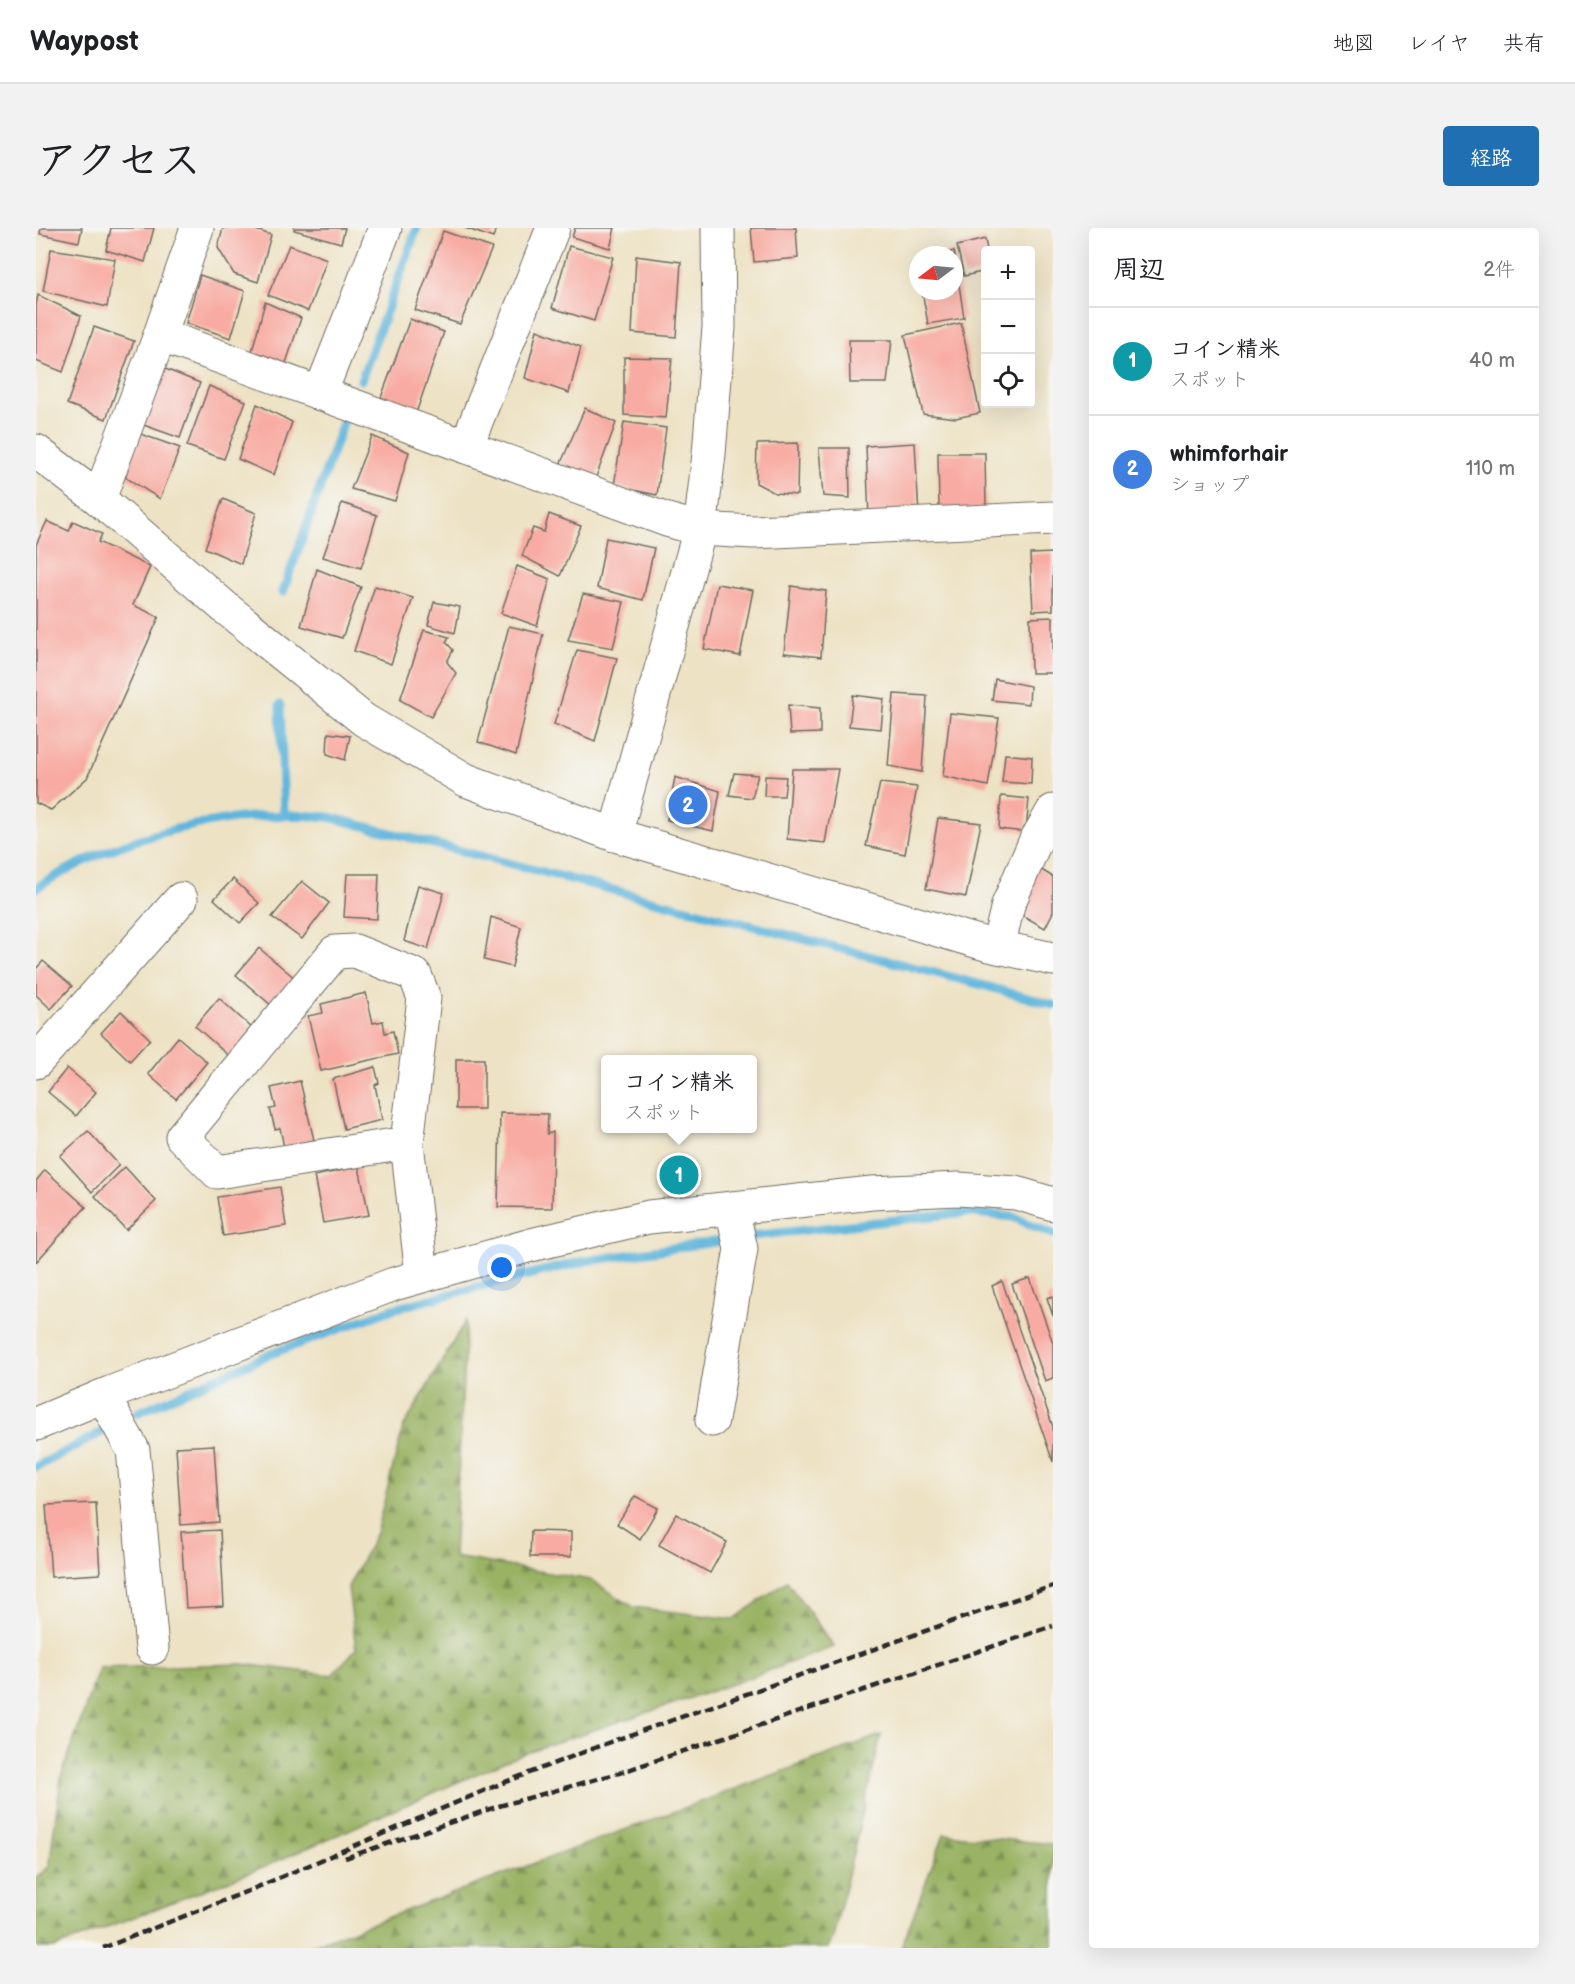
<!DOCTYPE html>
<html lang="ja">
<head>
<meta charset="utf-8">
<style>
	body { margin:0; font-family:"Balsamiq Sans","Klee One",sans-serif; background:#f2f2f2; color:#202124 }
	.controls { position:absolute; right:18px; top:18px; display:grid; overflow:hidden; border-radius:6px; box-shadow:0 6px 24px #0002 }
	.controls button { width:54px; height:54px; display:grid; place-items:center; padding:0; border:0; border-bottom:2px solid #e0e0e0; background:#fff; color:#202124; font:30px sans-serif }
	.compass { position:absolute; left:873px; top:18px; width:54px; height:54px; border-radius:50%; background:#fff; box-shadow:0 6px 24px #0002; rotate:254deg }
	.you { position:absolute; left:466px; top:1040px; width:21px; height:21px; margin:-15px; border:4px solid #fff; border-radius:50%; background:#1a73e8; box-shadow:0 0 0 9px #1a73e833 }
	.badge { display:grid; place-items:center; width:39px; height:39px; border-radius:50%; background:#1f6fb2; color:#fff; font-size:20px; font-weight:700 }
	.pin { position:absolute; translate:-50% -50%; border:3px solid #fff; box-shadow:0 2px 6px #0006 }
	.popup { position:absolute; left:565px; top:827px; width:156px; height:78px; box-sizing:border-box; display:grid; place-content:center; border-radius:6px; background:#fff; filter:drop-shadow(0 2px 4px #0005); font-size:20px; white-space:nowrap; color:#757577 }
	.popup b { font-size:22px; color:#202124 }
	.popup::after { content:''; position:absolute; left:50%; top:100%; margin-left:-12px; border:12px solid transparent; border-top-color:#fff }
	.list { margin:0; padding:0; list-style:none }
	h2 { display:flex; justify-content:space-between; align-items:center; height:78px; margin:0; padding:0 24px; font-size:26px }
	h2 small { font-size:20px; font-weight:400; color:#757577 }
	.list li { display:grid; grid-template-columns:39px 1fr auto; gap:18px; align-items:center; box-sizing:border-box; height:108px; padding:0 24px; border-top:2px solid #e0e0e0 }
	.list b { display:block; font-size:22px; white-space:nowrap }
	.list p { margin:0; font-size:20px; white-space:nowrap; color:#757577 }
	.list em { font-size:20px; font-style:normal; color:#757577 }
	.icon { flex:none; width:33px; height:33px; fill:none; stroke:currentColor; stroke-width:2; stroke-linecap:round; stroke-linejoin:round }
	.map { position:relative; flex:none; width:1017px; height:1720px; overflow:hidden; border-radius:6px }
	header { display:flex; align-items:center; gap:36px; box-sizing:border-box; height:84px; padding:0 30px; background:#fff; border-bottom:2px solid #e0e0e0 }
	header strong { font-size:28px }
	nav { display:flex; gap:33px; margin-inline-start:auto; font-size:21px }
	.intro { display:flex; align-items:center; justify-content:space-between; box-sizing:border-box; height:144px; padding:0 36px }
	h1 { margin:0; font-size:42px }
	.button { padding:15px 27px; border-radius:6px; background:#1f6fb2; color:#fff; font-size:21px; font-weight:700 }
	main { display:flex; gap:36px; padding:0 36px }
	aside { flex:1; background:#fff; border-radius:6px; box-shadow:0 6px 24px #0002 }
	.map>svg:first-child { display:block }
	.forest { fill:url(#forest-firs); stroke:#626e48; stroke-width:1.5 }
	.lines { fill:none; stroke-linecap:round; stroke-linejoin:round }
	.stream { stroke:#5fb5dc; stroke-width:9 }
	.building { fill:#f8aba2 }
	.minor-casing { stroke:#6f6b61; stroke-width:35 }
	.minor { stroke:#fff; stroke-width:33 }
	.rail { stroke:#2b2b2b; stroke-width:4.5; stroke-dasharray:9 4.5; stroke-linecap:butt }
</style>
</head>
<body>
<header>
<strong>Waypost</strong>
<nav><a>地図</a><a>レイヤ</a><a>共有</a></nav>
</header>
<div class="intro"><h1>アクセス</h1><a class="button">経路</a></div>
<main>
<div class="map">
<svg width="1017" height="1720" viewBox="0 0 1017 1720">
	<defs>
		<pattern id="forest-firs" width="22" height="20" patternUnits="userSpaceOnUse" patternTransform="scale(1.5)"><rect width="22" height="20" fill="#99b264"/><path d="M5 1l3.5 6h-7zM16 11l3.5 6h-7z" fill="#7d9153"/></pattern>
	</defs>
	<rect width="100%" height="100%" fill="#f6f6f2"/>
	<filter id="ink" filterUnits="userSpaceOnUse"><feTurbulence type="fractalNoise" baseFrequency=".0167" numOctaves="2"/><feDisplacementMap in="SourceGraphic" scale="12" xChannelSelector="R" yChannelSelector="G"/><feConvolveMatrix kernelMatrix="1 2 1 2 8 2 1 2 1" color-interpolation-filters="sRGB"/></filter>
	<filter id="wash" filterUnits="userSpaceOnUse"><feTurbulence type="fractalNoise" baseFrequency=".008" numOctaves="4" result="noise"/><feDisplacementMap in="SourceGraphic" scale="24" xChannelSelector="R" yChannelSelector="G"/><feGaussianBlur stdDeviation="1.35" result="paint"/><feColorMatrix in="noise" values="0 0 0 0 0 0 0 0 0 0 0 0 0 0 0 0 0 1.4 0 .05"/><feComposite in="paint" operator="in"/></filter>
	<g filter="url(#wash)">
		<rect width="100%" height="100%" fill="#ede2c4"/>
		<g class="forest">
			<path d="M430,1092L418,1329L555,1352L597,1379L698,1391L751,1353L798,1419L685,1460L491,1524L230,1638L18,1720H0V1649L13,1639L25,1549L63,1440L206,1436L296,1447L320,1421L312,1359L340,1305L367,1200Z"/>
			<path d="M845,1507L797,1710L792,1720H269Z"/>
			<path d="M908,1606L1017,1616V1720H865Z"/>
		</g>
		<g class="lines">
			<g class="stream">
				<path d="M325,152L381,0"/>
				<path d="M247,364L307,195"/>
				<path d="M244,477L248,587"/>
				<path d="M0,660C84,606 194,580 293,589L950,758L1017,777"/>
				<path d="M715,1008L931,984L977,989L1017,1006"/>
				<path d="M101,1185L237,1125L357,1081L461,1054L550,1033L691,1012"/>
				<path d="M0,1239L68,1203"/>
			</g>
		</g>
		<g id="blocks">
			<g class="building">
				<path d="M5,0H46L43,14L4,6Z"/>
				<path d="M75,0H118L109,34L70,22Z"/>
				<path d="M187,0H214L235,7L222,54L198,46L182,20Z"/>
				<path d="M258,0H309L305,15L258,2Z"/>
				<path d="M429,0H460L457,10Z"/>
				<path d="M539,0H579L574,20L536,9Z"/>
				<path d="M715,0H760L762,30L718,34Z"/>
				<path d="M407,3L456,20L424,96L379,82Z"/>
				<path d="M949,11L951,22H950V43L928,48L921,18Z"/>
				<path d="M253,17L291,31L272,83L232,67Z"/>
				<path d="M533,18L577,29L558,93L516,80Z"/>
				<path d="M15,21L79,31L71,79L7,63Z"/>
				<path d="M918,23L922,41L918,42V27L908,26Z"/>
				<path d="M600,28L645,34L640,109L596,105Z"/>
				<path d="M164,47L209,63L195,110L150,95Z"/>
				<path d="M922,50L928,90L892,96L886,63H918V51Z"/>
				<path d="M2,67L45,88L27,144L0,133V76Z"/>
				<path d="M229,74L265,90L249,138L216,123Z"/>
				<path d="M374,91L408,104L379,188L343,175Z"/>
				<path d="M925,95L944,185L920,190L887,186L869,107Z"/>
				<path d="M58,99L98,113L70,191L31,176Z"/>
				<path d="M501,102L545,119L533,165L489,150Z"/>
				<path d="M813,112H856L851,155H814Z"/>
				<path d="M588,129L636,130L630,190L588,187Z"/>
				<path d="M122,138L164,155L144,210L102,195Z"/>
				<path d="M173,158L210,173L188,231L151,218Z"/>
				<path d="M221,176L256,194L238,247L202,231Z"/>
				<path d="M549,180L580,195L559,252L524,237Z"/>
				<path d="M588,194L630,200L621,267L578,258Z"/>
				<path d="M102,205L144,220L124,271L89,249Z"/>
				<path d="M336,208L373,224L359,273L315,261Z"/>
				<path d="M762,215L761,267L739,265L720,255L721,216Z"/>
				<path d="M879,215L883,288L833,290L830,218Z"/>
				<path d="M783,220H813L814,270L787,268Z"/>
				<path d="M902,225H949L950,281H903Z"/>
				<path d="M187,271L220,285L205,336L169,320Z"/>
				<path d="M306,275L341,287L325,340L287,329Z"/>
				<path d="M513,286L545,298L524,348L486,328L497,300L508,304Z"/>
				<path d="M11,293L33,303L37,293L66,306L62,314L114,339L97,377L123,389L51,550L15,582L0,575V317Z"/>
				<path d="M570,310L618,320L607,372L561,360Z"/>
				<path d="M1017,325V382L997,383L994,326Z"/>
				<path d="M481,338L514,351L501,398L465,385Z"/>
				<path d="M281,341L325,359L306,410L265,398Z"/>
				<path d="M681,356L717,362L704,428L668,421Z"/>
				<path d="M339,358L377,370L355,436L318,423Z"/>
				<path d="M755,358L790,363L785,429L748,425Z"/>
				<path d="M547,366L588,374L577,420L532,412Z"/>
				<path d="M398,374L424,379L419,405L392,397Z"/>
				<path d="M1017,389V445H995L994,390Z"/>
				<path d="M473,398L507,406L480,527L442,514Z"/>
				<path d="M388,402L413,409L410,414L417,422L411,434L420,445L395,489L364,472Z"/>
				<path d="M541,422L581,430L559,513L518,496Z"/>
				<path d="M959,451L994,458L993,476L956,472Z"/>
				<path d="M858,466L891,468L886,544L852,538Z"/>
				<path d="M817,467L848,471L845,501L813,498Z"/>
				<path d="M752,477L784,480V505L754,506Z"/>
				<path d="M914,485L963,490L952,558L907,548Z"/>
				<path d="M292,505L314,508L309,532L291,526Z"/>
				<path d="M969,526L996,529L995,556L966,554Z"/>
				<path d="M756,541H802L789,615L751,611Z"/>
				<path d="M698,545L722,547L716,570L693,567Z"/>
				<path d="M729,548L750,549L748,568H728Z"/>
				<path d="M639,549L684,563L677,603L631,592Z"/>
				<path d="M844,555L881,559L869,626L830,618Z"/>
				<path d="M965,568L993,571L990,604L963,601Z"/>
				<path d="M902,590L945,595L930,669L890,661Z"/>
				<path d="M999,638L1017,649V684L1009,700L980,684Z"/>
				<path d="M311,646H343L341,691L308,689Z"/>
				<path d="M197,651L223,675L204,695L178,671Z"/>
				<path d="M266,653L293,675L266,711L236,689Z"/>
				<path d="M382,657L408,665L392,721L368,713Z"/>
				<path d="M455,689L485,699L476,739L448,732Z"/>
				<path d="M223,720L260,751L236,778L200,747Z"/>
				<path d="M7,733L36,758L15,781L0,767V741Z"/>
				<path d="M330,765L337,795L347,793L349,805L357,803L362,826L285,843L272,788L287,785L285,776Z"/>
				<path d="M183,770L218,802L194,829L159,798Z"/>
				<path d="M85,783L114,811L94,833L65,805Z"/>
				<path d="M142,809L171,834L140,871L112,846Z"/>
				<rect x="420" y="831" width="28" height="50"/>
				<path d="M339,839L343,855L339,857L346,892L308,901L297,851Z"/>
				<path d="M31,840L60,864L40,888L12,864Z"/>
				<path d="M264,853L278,912L248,919L244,900L239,901L234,881L240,880L235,860Z"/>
				<path d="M464,885L512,886L511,906L517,904L516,980L462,979Z"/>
				<path d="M52,903L83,937L56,964L24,928Z"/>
				<path d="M89,939L120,973L90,1002L59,968Z"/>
				<path d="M323,939L333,987L287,995L278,948Z"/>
				<path d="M9,942L50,979L0,1034V953Z"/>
				<path d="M636,943H651L650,951H636Z"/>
				<path d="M244,959L250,998L187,1008L181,969Z"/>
				<path d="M994,1050L1017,1115V1150L1009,1153L976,1056Z"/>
				<path d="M966,1053L1017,1199V1234L956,1058Z"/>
				<path d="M1017,1068V1088L1011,1070Z"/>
				<path d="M178,1217L183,1294L145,1297L140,1219Z"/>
				<path d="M599,1268L622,1280L604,1311L581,1296Z"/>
				<path d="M60,1275L64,1346L15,1349L10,1277Z"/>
				<path d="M640,1286L691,1314L674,1345L623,1317Z"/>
				<path d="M184,1302L188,1378L150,1380L145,1304Z"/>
				<path d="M495,1303L535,1304V1329H494Z"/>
			</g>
		</g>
	</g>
	<g filter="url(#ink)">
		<use href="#blocks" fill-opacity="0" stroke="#6f6b61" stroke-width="1.5"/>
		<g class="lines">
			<g class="minor-casing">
				<g id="minor">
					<path d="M124,107L631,292L664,301L717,304L1017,290"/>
					<path d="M284,166L349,0"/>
					<path d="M430,219L517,0"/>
					<path d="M0,223L63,271L192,382L328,492L430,552L579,607L953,717L1017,731"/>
					<path d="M63,271L124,107L161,0"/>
					<path d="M579,607L664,301L673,226L683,99L682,0"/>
					<path d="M962,719L972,677L999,614L1017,583"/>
					<path d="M0,834L145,671"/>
					<path d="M371,915L181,944L146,909L299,724L319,723L379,747L388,770L371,915L386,1047"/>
					<path d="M67,1168L97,1222L116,1420"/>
					<path d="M676,1192L705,1021L696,980"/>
					<path d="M0,1196L74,1165L358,1056L495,1017L613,989L836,965L922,961L980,965L1017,976"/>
				</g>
			</g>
			<use href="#minor" class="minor"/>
			<g class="rail">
				<path d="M309,1630L463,1578L583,1545L1017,1398"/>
				<path d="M67,1720L212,1663L464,1556L574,1514L1017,1358"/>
			</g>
		</g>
	</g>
</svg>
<div class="controls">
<button>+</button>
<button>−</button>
<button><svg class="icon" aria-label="locate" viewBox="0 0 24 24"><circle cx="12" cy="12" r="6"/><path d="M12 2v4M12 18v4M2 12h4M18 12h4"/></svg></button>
</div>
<svg class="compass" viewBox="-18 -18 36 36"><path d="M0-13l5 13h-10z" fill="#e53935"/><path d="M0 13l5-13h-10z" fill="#757577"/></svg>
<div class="you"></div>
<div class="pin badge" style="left:643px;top:947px;background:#0f9aa8">1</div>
<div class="popup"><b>コイン精米</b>スポット</div>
<div class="pin badge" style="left:652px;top:577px;background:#3f7fe0">2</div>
</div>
<aside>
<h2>周辺<small>2件</small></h2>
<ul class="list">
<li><span class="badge" style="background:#0f9aa8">1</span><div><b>コイン精米</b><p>スポット</p></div><em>40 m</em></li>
<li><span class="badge" style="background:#3f7fe0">2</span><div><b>whimforhair</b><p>ショップ</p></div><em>110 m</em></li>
</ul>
</aside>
</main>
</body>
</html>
